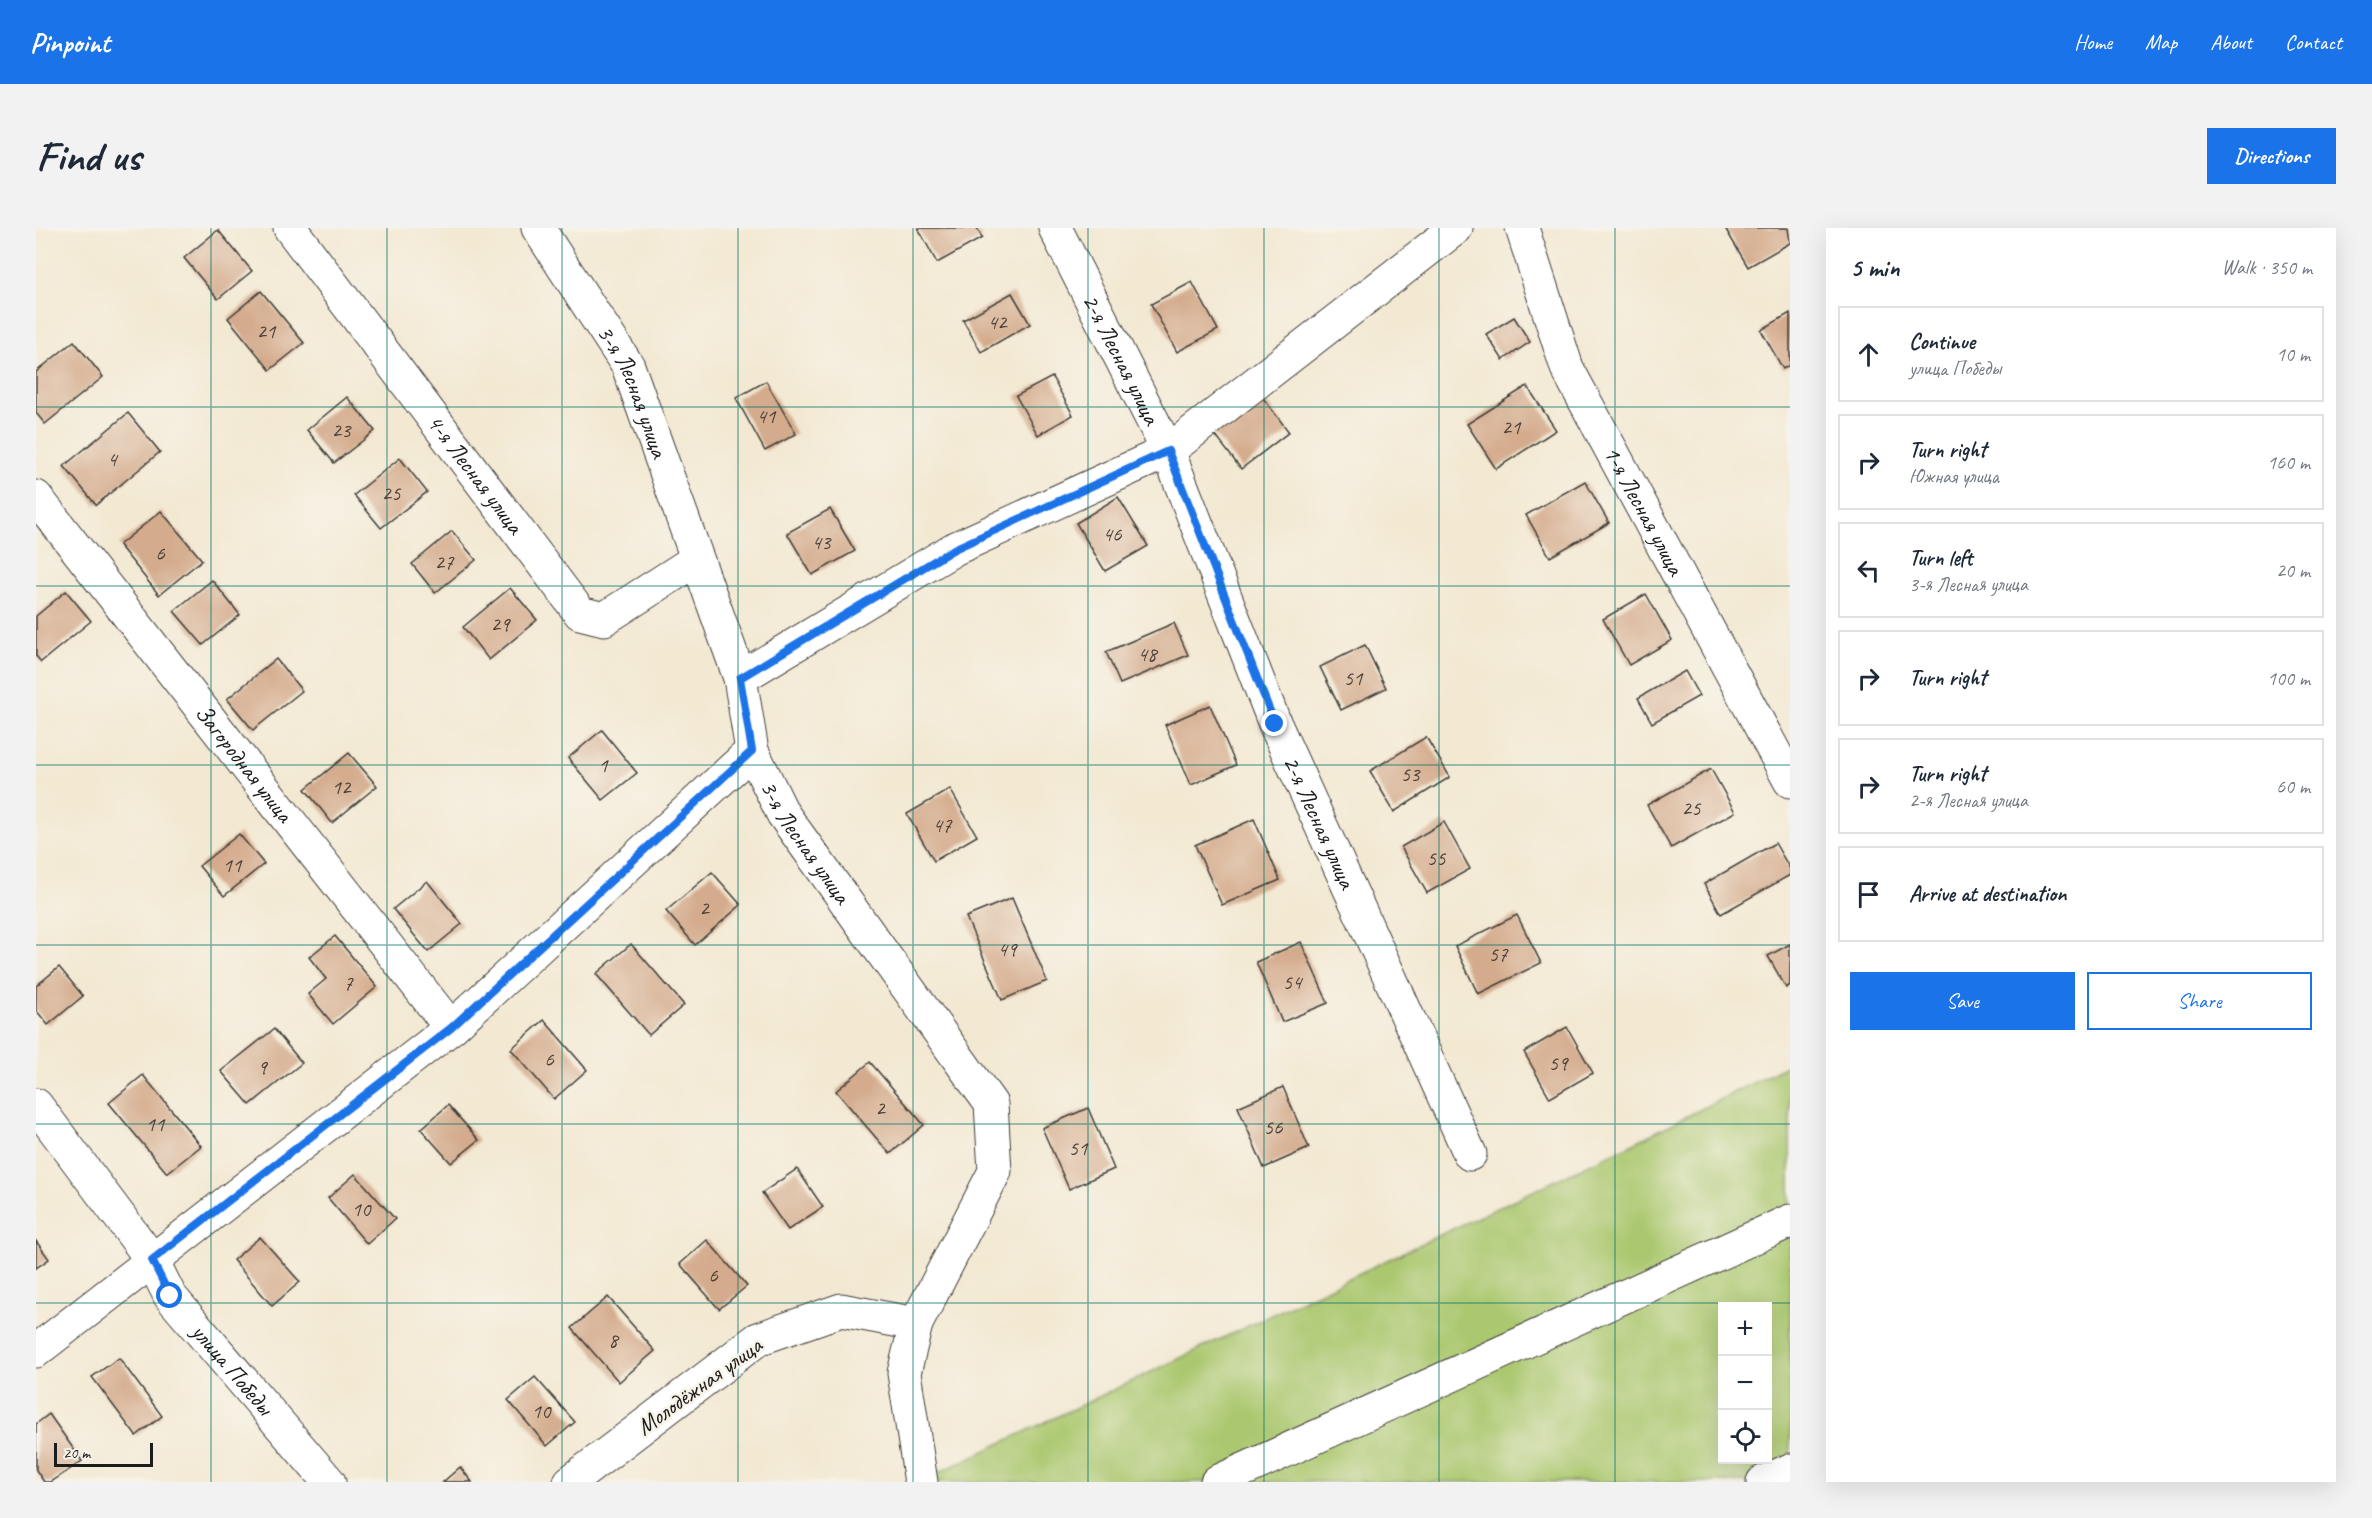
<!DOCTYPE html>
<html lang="en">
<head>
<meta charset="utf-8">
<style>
	body { margin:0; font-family:Caveat,sans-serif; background:#f2f2f3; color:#1f2937 }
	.controls { position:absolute; right:18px; bottom:18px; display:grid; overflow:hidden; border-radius:0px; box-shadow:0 6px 24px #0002 }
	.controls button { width:54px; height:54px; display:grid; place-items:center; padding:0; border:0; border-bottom:2px solid #e0e1e3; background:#fff; color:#1f2937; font:30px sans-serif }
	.scale { position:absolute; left:18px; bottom:15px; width:99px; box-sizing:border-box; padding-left:6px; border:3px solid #1c1c1c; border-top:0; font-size:16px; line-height:21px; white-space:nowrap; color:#1c1c1c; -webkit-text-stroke:4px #f7f3e8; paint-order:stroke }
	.stop { position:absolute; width:18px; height:18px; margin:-14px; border:4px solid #1a73e8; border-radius:50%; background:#fff }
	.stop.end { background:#1a73e8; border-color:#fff; box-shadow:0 2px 6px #0008 }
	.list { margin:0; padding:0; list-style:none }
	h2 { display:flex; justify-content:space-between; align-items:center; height:78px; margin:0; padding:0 24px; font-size:26px }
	h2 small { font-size:20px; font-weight:400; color:#747a83 }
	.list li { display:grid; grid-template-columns:39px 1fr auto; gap:18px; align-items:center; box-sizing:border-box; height:96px; margin:0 12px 12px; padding:0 12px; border:2px solid #e0e1e3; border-radius:0px }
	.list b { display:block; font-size:22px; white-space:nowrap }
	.list p { margin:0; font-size:20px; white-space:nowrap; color:#747a83 }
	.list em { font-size:20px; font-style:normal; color:#747a83 }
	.actions { display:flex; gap:12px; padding:18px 24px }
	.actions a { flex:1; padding:14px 0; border:2px solid #1a73e8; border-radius:0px; text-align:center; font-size:21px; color:#1a73e8 }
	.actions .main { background:#1a73e8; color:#fff }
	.icon { flex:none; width:33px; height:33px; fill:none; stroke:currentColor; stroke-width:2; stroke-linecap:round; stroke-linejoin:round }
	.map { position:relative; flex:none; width:1754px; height:1254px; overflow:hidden; border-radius:0px }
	header { display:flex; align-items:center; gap:36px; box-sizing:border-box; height:84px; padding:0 30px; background:#1a73e8; color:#fff }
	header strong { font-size:28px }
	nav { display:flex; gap:33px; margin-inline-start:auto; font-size:21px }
	.intro { display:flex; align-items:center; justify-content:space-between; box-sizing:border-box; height:144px; padding:0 36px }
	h1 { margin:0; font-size:42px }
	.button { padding:15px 27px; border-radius:0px; background:#1a73e8; color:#fff; font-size:21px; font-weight:700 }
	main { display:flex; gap:36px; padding:0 36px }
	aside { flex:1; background:#fff; border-radius:0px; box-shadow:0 6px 24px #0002 }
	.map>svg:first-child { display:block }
	.green { fill:#abc86f; stroke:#647246; stroke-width:1.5; fill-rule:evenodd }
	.building { fill:#d4ab8c }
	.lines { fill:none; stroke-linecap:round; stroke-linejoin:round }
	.street-casing { stroke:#3c3b37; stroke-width:35 }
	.street { stroke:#fff; stroke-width:33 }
	.route { stroke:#1a73e8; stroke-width:8 }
	.grid { fill:none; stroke:#0f766e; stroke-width:1.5; stroke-opacity:0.55 }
	.labels { text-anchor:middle; stroke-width:5; stroke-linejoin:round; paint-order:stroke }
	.number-label { font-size:21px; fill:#4a4038 }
	.street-label { font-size:24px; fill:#1c1c1c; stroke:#f7f3e8 }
</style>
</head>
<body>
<header>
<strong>Pinpoint</strong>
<nav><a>Home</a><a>Map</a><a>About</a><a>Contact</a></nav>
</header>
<div class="intro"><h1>Find us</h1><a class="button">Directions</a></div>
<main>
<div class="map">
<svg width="1754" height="1254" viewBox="0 0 1754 1254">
	<rect width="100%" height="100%" fill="#f7f3e8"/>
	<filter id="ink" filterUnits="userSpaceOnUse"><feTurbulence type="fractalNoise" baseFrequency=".0167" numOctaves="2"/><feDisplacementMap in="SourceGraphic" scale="12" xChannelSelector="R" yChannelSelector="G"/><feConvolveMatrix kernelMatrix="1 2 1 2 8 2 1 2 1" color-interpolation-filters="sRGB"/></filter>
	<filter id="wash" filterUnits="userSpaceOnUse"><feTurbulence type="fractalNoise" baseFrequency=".008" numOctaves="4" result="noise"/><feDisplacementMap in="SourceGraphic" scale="24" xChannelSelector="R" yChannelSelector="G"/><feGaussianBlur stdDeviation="1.35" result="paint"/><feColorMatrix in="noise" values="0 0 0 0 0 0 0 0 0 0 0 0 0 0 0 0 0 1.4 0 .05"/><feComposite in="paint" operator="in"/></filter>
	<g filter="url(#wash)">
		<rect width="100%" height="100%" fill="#f3e9d3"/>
		<path class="green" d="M1754,836V1254H883L1598,915ZM1686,1078H1732V1232H1686Z"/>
		<g id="blocks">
			<g class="building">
				<path d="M882,0H941L946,10L901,35Z"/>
				<path d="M1689,0H1752L1754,15L1712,39Z"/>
				<path d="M182,2L216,43L182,71L148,30Z"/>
				<path d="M1156,54L1182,102L1141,124L1115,76Z"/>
				<path d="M225,63L268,115L234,142L192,90Z"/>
				<path d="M976,65L994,96L945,124L927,92Z"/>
				<path d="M1754,85V137L1747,141L1725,102Z"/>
				<path d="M1478,89L1494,114L1467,132L1450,106Z"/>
				<path d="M38,113L67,149L9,196L0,185V144Z"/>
				<path d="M1016,149L1037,187L1002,207L980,168Z"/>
				<path d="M730,153L760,206L729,223L700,170Z"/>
				<path d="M1491,158L1520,202L1460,241L1431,196Z"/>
				<path d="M1221,162L1253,204L1205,241L1173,199Z"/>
				<path d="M311,169L339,203L298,235L271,202Z"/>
				<path d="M92,185L124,224L60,277L28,238Z"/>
				<path d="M364,230L391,264L345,300L318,267Z"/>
				<path d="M1549,253L1573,295L1514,329L1490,287Z"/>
				<path d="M1082,269L1112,318L1069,343L1040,295Z"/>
				<path d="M794,281L819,323L776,347L751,305Z"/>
				<path d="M125,283L166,332L123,367L83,317Z"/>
				<path d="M416,303L440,332L399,365L376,336Z"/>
				<path d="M176,352L204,387L167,417L138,383Z"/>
				<path d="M474,360L501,392L453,432L427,399Z"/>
				<path d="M30,363L55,393L5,434L0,428V388Z"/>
				<path d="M1610,366L1636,412L1593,437L1567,391Z"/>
				<path d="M1138,395L1152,427L1084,456L1070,424Z"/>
				<path d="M1329,417L1350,460L1305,482L1284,439Z"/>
				<path d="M240,431L266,463L217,502L191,471Z"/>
				<path d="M1649,443L1663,468L1616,495L1602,470Z"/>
				<path d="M1174,477L1200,537L1155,557L1129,497Z"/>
				<path d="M566,502L601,545L567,572L532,530Z"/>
				<path d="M1390,509L1414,549L1358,584L1334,543Z"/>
				<path d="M313,525L341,558L296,595L269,561Z"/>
				<path d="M1675,541L1699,584L1635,620L1611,577Z"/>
				<path d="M914,561L941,608L898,633L871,586Z"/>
				<path d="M1218,591L1244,652L1186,677L1159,617Z"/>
				<path d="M1408,594L1434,641L1391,665L1365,619Z"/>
				<path d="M203,606L228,636L188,668L163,638Z"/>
				<path d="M1739,615L1754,641V647L1685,686L1668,656Z"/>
				<path d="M676,644L705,677L659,717L630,683Z"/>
				<path d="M391,653L426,696L392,724L357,681Z"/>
				<path d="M976,670L1011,753L966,772L930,689Z"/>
				<path d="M1481,687L1505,735L1442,766L1419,718Z"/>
				<path d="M299,708L341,759L297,796L272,766L290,751L273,729Z"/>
				<path d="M1265,714L1292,775L1246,794L1220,734Z"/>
				<path d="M595,716L648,777L613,807L560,746Z"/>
				<path d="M1754,716V757L1750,760L1732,728Z"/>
				<path d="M23,739L47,768L12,797L0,782V758Z"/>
				<path d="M508,792L551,842L518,871L475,821Z"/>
				<path d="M1531,799L1557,845L1514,870L1488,824Z"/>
				<path d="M238,801L266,835L214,877L185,843Z"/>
				<path d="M834,834L888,897L854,926L800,863Z"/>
				<path d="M107,847L165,918L131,945L73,875Z"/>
				<path d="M1247,859L1273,920L1228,940L1202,879Z"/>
				<path d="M412,877L443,912L415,935L385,901Z"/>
				<path d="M1052,880L1078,941L1033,961L1006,900Z"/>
				<path d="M761,941L787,979L752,1002L726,965Z"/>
				<path d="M319,946L359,991L331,1016L292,970Z"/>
				<path d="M224,1009L264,1054L236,1078L197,1032Z"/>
				<path d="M671,1012L711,1058L683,1081L644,1036Z"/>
				<path d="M0,1013L13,1031L0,1040Z"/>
				<path d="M572,1069L619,1123L583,1154L536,1100Z"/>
				<path d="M83,1130L126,1188L100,1208L56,1149Z"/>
				<path d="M499,1149L539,1194L511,1218L472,1172Z"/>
				<path d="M13,1186L46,1233L15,1254H8L0,1242V1196Z"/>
				<path d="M424,1239L436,1254H407Z"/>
			</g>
		</g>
	</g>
	<g filter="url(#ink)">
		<use href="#blocks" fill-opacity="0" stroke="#3c3b37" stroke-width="1.5"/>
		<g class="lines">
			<g class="street-casing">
				<g id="street">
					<path id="s1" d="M254,0L544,385L568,391L660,332"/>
					<path id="s2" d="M502,0L592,138L704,450L716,523L747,586L955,876L959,943L880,1096L805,1082L722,1111L534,1254"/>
					<path id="s3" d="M1019,0L1132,223L1239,496L1434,926"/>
					<path id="s4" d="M1486,0L1531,140L1754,553"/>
					<path id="s5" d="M0,269L415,800"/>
					<path d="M704,450L918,321L1132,223L1420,0"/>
					<path id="s6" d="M0,877L116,1032L134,1068L293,1254"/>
					<path d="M880,1096L868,1145L885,1254"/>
					<path d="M0,1123L415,800L716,523"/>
					<path d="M1181,1254L1754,993"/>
					<path d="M1727,1254L1754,1242"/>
				</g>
			</g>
			<use href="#street" class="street"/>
		</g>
	</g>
	<g class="lines" filter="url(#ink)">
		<path class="route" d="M134,1068L116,1032L415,800L716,523L704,450L918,321L1132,223L1239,496"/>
	</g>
	<path class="grid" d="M175,0V1254M351,0V1254M526,0V1254M702,0V1254M877,0V1254M1052,0V1254M1228,0V1254M1403,0V1254M1579,0V1254M0,179H1754M0,358H1754M0,537H1754M0,717H1754M0,896H1754M0,1075H1754"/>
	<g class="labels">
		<g class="number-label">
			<text x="961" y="101">42</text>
			<text x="230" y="110">21</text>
			<text x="730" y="195">41</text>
			<text x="1475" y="206">21</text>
			<text x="305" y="209">23</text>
			<text x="76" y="238">4</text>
			<text x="355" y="272">25</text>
			<text x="1076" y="313">46</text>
			<text x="785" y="321">43</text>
			<text x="124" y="332">6</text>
			<text x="408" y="341">27</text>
			<text x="464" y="403">29</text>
			<text x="1111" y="433">48</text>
			<text x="1317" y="457">51</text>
			<text x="567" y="544">1</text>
			<text x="1374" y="553">53</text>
			<text x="305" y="566">12</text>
			<text x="1655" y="587">25</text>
			<text x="906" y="604">47</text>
			<text x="1400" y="637">55</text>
			<text x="196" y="644">11</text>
			<text x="668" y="687">2</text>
			<text x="971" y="728">49</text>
			<text x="1462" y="733">57</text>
			<text x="1256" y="761">54</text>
			<text x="312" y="762">7</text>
			<text x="513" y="838">6</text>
			<text x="1522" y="842">59</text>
			<text x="226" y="846">9</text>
			<text x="844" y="887">2</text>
			<text x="119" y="903">11</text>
			<text x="1237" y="906">56</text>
			<text x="1042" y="927">51</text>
			<text x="325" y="988">10</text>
			<text x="677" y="1054">6</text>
			<text x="577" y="1119">8</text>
			<text x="505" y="1190">10</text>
		</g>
		<g class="street-label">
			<text dy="8" stroke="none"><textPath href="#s3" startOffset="147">2-я Лесная улица</textPath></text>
			<text dy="8" stroke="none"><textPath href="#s2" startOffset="190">3-я Лесная улица</textPath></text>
			<text dy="8" stroke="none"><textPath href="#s1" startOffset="308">4-я Лесная улица</textPath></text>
			<text dy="8" stroke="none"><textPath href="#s4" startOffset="309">1-я Лесная улица</textPath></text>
			<text dy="8" stroke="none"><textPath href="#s5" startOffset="338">Загородная улица</textPath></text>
			<text dy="8" stroke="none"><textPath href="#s3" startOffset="651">2-я Лесная улица</textPath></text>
			<text dy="8" stroke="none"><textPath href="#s2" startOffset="676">3-я Лесная улица</textPath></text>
			<text dy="8" stroke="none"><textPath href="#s6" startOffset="330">улица Победы</textPath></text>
			<text transform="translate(663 1158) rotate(-36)" y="8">Молодёжная улица</text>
		</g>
	</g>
</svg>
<div class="controls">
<button>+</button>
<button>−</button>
<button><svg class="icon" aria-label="locate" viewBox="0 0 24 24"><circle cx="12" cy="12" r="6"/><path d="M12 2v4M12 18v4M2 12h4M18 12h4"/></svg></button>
</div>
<div class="scale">20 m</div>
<div class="stop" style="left:134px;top:1068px"></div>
<div class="stop end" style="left:1239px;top:496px"></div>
</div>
<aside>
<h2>5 min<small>Walk · 350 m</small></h2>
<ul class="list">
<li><svg class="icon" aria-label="ahead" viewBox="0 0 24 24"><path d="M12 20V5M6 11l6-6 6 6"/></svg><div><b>Continue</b><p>улица Победы</p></div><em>10 m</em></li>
<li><svg class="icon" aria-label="right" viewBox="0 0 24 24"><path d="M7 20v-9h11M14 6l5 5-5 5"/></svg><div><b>Turn right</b><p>Южная улица</p></div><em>160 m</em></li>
<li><svg class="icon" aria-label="left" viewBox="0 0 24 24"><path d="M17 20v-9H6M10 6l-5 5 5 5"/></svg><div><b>Turn left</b><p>3-я Лесная улица</p></div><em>20 m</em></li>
<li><svg class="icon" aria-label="right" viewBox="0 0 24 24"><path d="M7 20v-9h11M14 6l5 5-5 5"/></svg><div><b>Turn right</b></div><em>100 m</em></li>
<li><svg class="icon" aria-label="right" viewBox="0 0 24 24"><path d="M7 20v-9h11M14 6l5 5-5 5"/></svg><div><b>Turn right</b><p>2-я Лесная улица</p></div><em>60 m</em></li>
<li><svg class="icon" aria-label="arrive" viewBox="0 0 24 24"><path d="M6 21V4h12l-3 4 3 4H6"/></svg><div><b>Arrive at destination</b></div></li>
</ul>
<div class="actions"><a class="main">Save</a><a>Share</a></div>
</aside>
</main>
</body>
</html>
